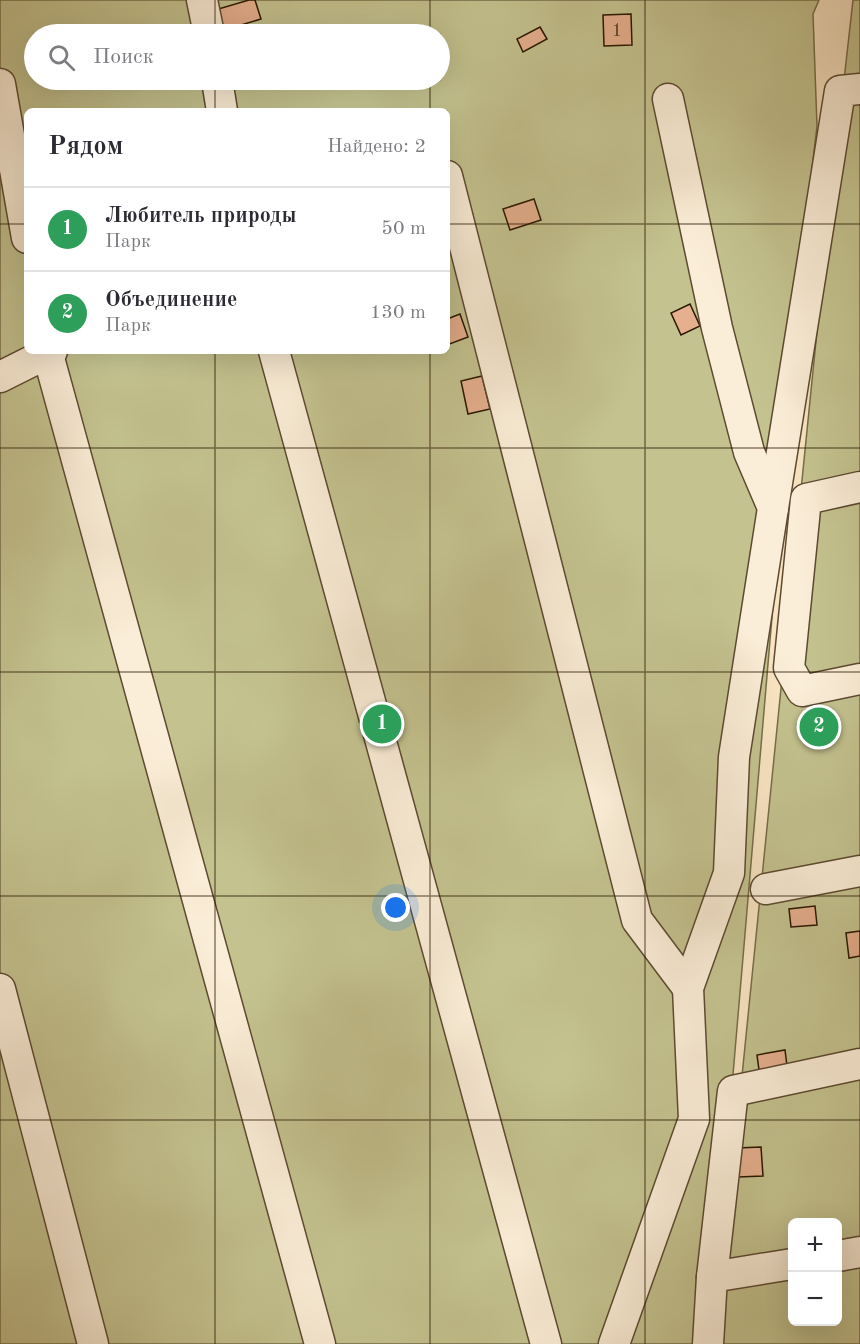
<!DOCTYPE html>
<html lang="ru">
<head>
<meta charset="utf-8">
<style>
	body { margin:0; font-family:"Old Standard TT",serif; background:#f7f7f7; color:#2b2b33 }
	.controls { position:absolute; right:18px; bottom:18px; display:grid; overflow:hidden; border-radius:9px; box-shadow:0 6px 24px #0002 }
	.controls button { width:54px; height:54px; display:grid; place-items:center; padding:0; border:0; border-bottom:2px solid #e1e1e2; background:#fff; color:#2b2b33; font:30px sans-serif }
	.you { position:absolute; left:396px; top:908px; width:21px; height:21px; margin:-15px; border:4px solid #fff; border-radius:50%; background:#1a73e8; box-shadow:0 0 0 9px #1a73e833 }
	.badge { display:grid; place-items:center; width:39px; height:39px; border-radius:50%; background:#db2777; color:#fff; font-size:20px; font-weight:700 }
	.pin { position:absolute; translate:-50% -50%; border:3px solid #fff; box-shadow:0 2px 6px #0006 }
	.list { margin:0; padding:0; list-style:none }
	h2 { display:flex; justify-content:space-between; align-items:center; height:78px; margin:0; padding:0 24px; font-size:26px }
	h2 small { font-size:20px; font-weight:400; color:#7c7c81 }
	.list li { display:grid; grid-template-columns:39px 1fr auto; gap:18px; align-items:center; box-sizing:border-box; height:84px; padding:0 24px; border-top:2px solid #e1e1e2 }
	.list b { display:block; font-size:22px; white-space:nowrap }
	.list p { margin:0; font-size:20px; white-space:nowrap; color:#7c7c81 }
	.list em { font-size:20px; font-style:normal; color:#7c7c81 }
	.icon { flex:none; width:33px; height:33px; fill:none; stroke:currentColor; stroke-width:2; stroke-linecap:round; stroke-linejoin:round }
	.map { position:relative; flex:none; width:860px; height:1344px; overflow:hidden }
	.search { position:absolute; background:#fff; box-shadow:0 6px 24px #0002; left:24px; top:24px; width:426px; height:66px; display:flex; align-items:center; gap:15px; box-sizing:border-box; padding:0 21px; border-radius:33px; color:#7c7c81; font-size:22px }
	.panel { position:absolute; background:#fff; box-shadow:0 6px 24px #0002; left:24px; top:108px; width:426px; height:246px; border-radius:9px }
	.map>svg:first-child { display:block }
	.green { fill:#c4c390; stroke:#766d48; stroke-width:1.5; fill-rule:evenodd }
	.building { fill:#e6b08f; stroke:#291700; stroke-width:1.5 }
	.lines { fill:none; stroke-linecap:round; stroke-linejoin:round }
	.minor-casing { stroke:#5d4a31; stroke-width:33 }
	.minor { stroke:#fbeed8; stroke-width:30 }
	.grid { fill:none; stroke:#291700; stroke-width:1.5; stroke-opacity:0.55 }
	.labels { text-anchor:middle; stroke-width:4.5; stroke-linejoin:round; paint-order:stroke }
	.number-label { font-size:18px; fill:#583d24 }
</style>
</head>
<body>
<div class="map">
<svg width="860" height="1344" viewBox="0 0 860 1344">
	<rect width="100%" height="100%" fill="#f9e5c3"/>
	<filter id="stains"><feTurbulence type="fractalNoise" baseFrequency=".00333" numOctaves="4"/><feColorMatrix values="0 0 0 0 .2 0 0 0 0 .09 0 0 0 0 .02 0 0 0 .5 -.17"/></filter>
	<radialGradient id="worn" r=".72"><stop offset=".6" stop-color="#630" stop-opacity="0"/><stop offset="1" stop-color="#630" stop-opacity=".3"/></radialGradient>
	<g class="green">
		<path d="M0,0H819L813,14L817,126L805,230L731,1098L701,1344H0ZM34,34H440V80H34ZM27,111H447V351H27Z"/>
		<path d="M853,0H860V1344H715L827,232ZM792,1222H838V1322H792Z"/>
	</g>
	<g class="building">
		<path d="M249,0H255L261,19L221,31L215,10Z"/>
		<path d="M631,14L632,45L604,46L603,15Z"/>
		<path d="M540,27L547,39L523,52L517,39Z"/>
		<path d="M534,199L541,220L510,230L503,209Z"/>
		<path d="M690,304L700,326L681,335L671,313Z"/>
		<path d="M460,314L468,337L447,345V319Z"/>
		<path d="M482,376L490,409L468,414L461,381Z"/>
		<path d="M815,906L817,925L791,927L789,909Z"/>
		<path d="M860,931V956L849,958L846,933Z"/>
		<path d="M785,1050L787,1066L759,1070L757,1055Z"/>
		<path d="M761,1147L763,1176L738,1177L737,1148Z"/>
	</g>
	<g class="lines">
		<g class="minor-casing">
			<g id="minor">
				<path d="M202,0L209,34"/>
				<path d="M217,80L222,111"/>
				<path d="M0,84L27,238"/>
				<path d="M447,176L637,920L688,988"/>
				<path d="M47,351L320,1344"/>
				<path d="M274,351L546,1344"/>
				<path d="M0,377L52,351"/>
				<path d="M860,487L806,499L789,668L802,691L860,679"/>
				<path d="M773,508L840,91L860,89"/>
				<path d="M766,889L860,871"/>
				<path d="M0,989L93,1344"/>
				<path d="M838,1256L860,1252"/>
				<path d="M712,1277L733,1091L860,1064"/>
				<path d="M614,1344L694,1119L688,988L729,873L734,757L773,508L749,452L717,328L668,99"/>
				<path d="M708,1344L712,1277L792,1264"/>
			</g>
		</g>
		<use href="#minor" class="minor"/>
	</g>
	<path class="grid" d="M215,0V34M430,0V34M645,0V1344M215,80V111M430,80V111M0,224H27M447,224H860M215,351V1344M430,351V1344M0,448H860M0,672H860M0,896H860M0,1120H860"/>
	<g class="labels">
		<g class="number-label">
			<text x="617" y="36">1</text>
		</g>
	</g>
	<rect width="100%" height="100%" filter="url(#stains)"/>
	<rect width="100%" height="100%" fill="url(#worn)"/>
</svg>
<div class="controls">
<button>+</button>
<button>−</button>
</div>
<div class="you"></div>
<div class="pin badge" style="left:382px;top:724px;background:#2e9e5b">1</div>
<div class="pin badge" style="left:819px;top:727px;background:#2e9e5b">2</div>
<div class="search"><svg class="icon" aria-label="search" viewBox="0 0 24 24"><circle cx="10" cy="10" r="6"/><path d="M15 15l6 6"/></svg>Поиск</div>
<section class="panel">
<h2>Рядом<small>Найдено: 2</small></h2>
<ul class="list">
<li><span class="badge" style="background:#2e9e5b">1</span><div><b>Любитель природы</b><p>Парк</p></div><em>50 m</em></li>
<li><span class="badge" style="background:#2e9e5b">2</span><div><b>Объединение</b><p>Парк</p></div><em>130 m</em></li>
</ul>
</section>
</div>
</body>
</html>
